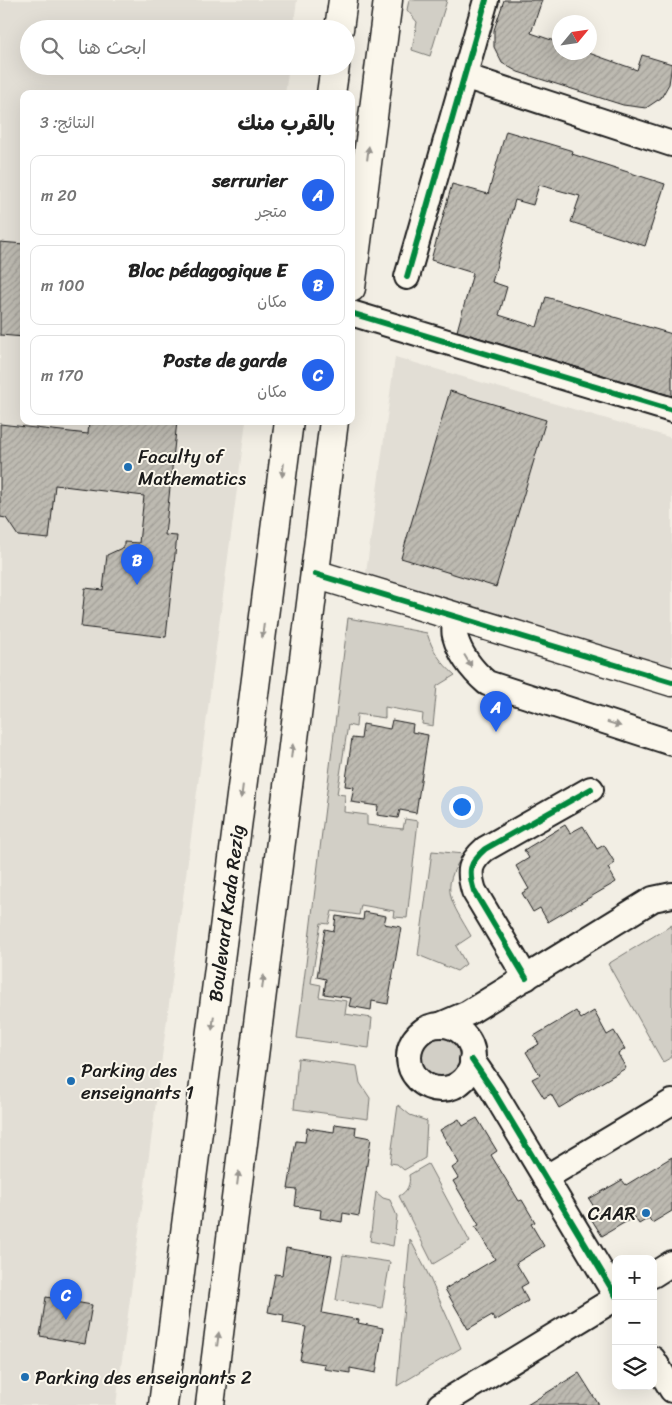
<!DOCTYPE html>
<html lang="ar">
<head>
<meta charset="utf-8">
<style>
	body { margin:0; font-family:Sriracha,"Playpen Sans Arabic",sans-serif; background:#f6f6f6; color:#222; direction:rtl }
	.controls { position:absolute; right:15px; bottom:15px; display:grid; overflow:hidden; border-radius:10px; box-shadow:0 5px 20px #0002 }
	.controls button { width:45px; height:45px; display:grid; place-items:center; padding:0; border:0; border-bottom:1px solid #e0e0e0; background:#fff; color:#222; font:25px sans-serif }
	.compass { position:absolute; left:552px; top:15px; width:45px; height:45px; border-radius:50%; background:#fff; box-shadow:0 5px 20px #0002; rotate:61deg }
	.you { position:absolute; left:461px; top:806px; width:18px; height:18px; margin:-12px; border:4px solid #fff; border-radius:50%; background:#1a73e8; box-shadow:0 0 0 8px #1a73e833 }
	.badge { display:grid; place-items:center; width:32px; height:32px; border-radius:50%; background:#2563eb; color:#fff; font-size:16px; font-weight:700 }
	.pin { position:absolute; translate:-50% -41px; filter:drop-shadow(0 1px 2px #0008) }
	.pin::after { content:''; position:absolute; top:26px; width:18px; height:15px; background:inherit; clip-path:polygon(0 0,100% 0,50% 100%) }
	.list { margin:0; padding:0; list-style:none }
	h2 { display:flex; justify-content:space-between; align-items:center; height:65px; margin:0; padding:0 20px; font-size:21px }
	h2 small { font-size:16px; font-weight:400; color:#767676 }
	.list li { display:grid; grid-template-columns:32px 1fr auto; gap:15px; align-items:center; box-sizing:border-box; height:80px; margin:0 10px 10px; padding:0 10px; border:1px solid #e0e0e0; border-radius:10px }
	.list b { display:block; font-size:19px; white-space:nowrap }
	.list p { margin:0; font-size:16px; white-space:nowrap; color:#767676 }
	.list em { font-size:16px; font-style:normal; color:#767676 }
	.icon { flex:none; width:28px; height:28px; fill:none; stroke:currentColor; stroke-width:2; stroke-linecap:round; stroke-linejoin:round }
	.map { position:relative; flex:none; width:672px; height:1405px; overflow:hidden; direction:ltr }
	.search { position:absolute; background:#fff; box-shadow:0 5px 20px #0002; left:20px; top:20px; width:335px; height:55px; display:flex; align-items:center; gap:12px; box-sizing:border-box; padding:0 18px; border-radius:28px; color:#767676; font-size:19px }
	.panel { position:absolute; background:#fff; box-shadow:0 5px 20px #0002; left:20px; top:90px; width:335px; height:335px; border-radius:10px; direction:rtl }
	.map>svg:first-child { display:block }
	.built { fill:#e2ded5 }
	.green { fill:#d2cfc6; stroke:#777671 }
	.building { fill:url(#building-hatch); stroke:#1c1c1c }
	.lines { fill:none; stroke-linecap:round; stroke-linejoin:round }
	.street-casing { stroke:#1c1c1c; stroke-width:28 }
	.secondary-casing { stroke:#1c1c1c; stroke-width:31 }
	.street { stroke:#fbf7ec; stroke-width:24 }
	.secondary { stroke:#fbf7ec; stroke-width:28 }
	.cycleway-casing { stroke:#fbf7ec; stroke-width:9 }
	.cycleway { stroke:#00873e; stroke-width:6 }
	.oneway { fill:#97948e }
	.poi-dot { fill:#1f6fb2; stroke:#fbf7ec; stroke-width:2 }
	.labels { text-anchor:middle; stroke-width:4; stroke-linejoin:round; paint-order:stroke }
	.poi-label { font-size:19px; fill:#1c1c1c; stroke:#fbf7ec; text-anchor:start }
	.street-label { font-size:19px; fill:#1c1c1c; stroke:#fbf7ec }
</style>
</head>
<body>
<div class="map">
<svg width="672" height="1405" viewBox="0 0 672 1405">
	<defs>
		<pattern id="building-hatch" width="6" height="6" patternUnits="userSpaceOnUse" patternTransform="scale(1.25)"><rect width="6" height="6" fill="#bdbab1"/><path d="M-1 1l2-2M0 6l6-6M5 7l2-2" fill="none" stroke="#a29f98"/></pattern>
	</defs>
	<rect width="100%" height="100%" fill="#f2eee4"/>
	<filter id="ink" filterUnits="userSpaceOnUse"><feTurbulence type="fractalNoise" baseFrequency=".02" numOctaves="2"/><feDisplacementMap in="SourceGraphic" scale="10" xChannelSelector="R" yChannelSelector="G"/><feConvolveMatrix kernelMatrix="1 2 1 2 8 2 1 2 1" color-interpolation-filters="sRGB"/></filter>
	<g filter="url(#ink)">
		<g class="built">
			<path d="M0,0H297L293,29H29V66H289L285,94H24V421H246L116,1405H0Z"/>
			<path d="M395,357L672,438V666L366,573Z"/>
		</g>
		<g class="green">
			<path d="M409,0H447L430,56L412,50L417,22L407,10Z"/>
			<path d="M348,618L427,633C432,650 441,663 455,675L437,686L433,726L422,724L423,714L385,707V718L357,714L356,727L348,725L337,794L345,795L344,812L367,815V825L403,829L405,819L418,821L407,918L393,917L394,911L361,905L359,915L332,911L329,924L321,923L311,983L321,985L319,997L347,1001L345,1014L372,1018L369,1048L297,1038Z"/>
			<path d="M432,851L464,854C438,890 452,902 471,936L456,946L466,964L457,971L418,955Z"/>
			<path d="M672,925V1057L663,1062L608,964Z"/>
			<circle cx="441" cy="1057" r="20"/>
			<path d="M298,1058L357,1066L360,1083L370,1098L368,1119L294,1109Z"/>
			<path d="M398,1105L410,1115L427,1121L425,1158L404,1170L397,1164L390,1163Z"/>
			<path d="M428,1164L470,1242L433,1264L399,1196C407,1192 411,1184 409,1175Z"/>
			<path d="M376,1192L383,1198L390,1200L397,1216L393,1246L370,1241Z"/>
			<path d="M410,1239L427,1272L461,1348L397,1386Z"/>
			<path d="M343,1255L390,1262L382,1308L336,1300Z"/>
		</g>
		<g class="building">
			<path d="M504,0H542L531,33L560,43V52H586L637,70L642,55L672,64L669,84L661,98L646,108L623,105L518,72L502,63L494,47V30Z"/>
			<path d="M506,131L573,151L572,154L665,184L645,246L571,222L580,196L539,185L533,205L515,200L492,282L507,287L499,315L537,327L546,297L672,334V396L457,331L473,273L431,260L452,184L488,194Z"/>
			<path d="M0,242L24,244V337L0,335Z"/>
			<path d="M450,391L546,420L496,587L401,558Z"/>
			<path d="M89,421H177L165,535L177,536L166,637L81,627L85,588L103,590L107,555L124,547V542L139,543L144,496L55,485L49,539L18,536L6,518L0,517V424L88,434Z"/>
			<path d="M392,720L413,724L412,732L428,735L416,813L400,810L398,818L377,815L378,806L351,802L354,787L345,786L352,738L361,739L363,724L390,729Z"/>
			<path d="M565,825L570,833L583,826L597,849L604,845L615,863L608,868L616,882L548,922L540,908L533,912L522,893L529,889L516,866L529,858L524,850Z"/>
			<path d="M364,912L386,916L384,924L401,927L388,1004L372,1001L371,1010L349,1006L351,998L324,994L326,979L317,977L325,929L334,931L336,916L363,920Z"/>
			<path d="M576,1011L581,1019L594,1011L607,1035L614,1031L625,1049L618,1054L626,1068L559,1108L551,1094L544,1098L532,1079L540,1075L526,1052L539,1044L534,1036Z"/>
			<path d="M477,1118L497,1151L491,1155L519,1201L522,1200L535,1222L531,1224L544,1246L516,1263L528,1283L521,1287L528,1301L495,1321L492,1315L468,1329L445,1289L495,1259L475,1227L479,1225L453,1181L458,1178L452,1168L459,1163L440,1130L459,1119L463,1126Z"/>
			<path d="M335,1124L356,1127L355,1135L371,1138L359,1216L343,1213L342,1222L320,1218L321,1210L295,1206L297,1190L288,1189L296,1141L305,1142L307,1128L334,1132Z"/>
			<path d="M672,1157V1211L652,1223L649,1218L639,1224L634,1217L602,1236L590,1217L598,1213L589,1199L622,1180L626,1185Z"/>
			<path d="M286,1248L332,1256L322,1313L359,1320L358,1323L383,1328L376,1373L350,1368V1373L324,1369L325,1364L300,1360L306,1327L283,1323L284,1315L268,1312L275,1274L282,1275Z"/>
			<path d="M46,1297L92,1305L85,1344L40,1336Z"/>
			<path d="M579,1373L599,1405H527Z"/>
		</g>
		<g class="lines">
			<g class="street-casing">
				<g id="street">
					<path d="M464,76L672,144"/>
					<path d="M407,277L486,0"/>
					<path d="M351,313L672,410"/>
					<path d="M456,616C455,622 453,630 455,636C460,655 473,671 487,683L672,743"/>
					<path d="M526,978L474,891C468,871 469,863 485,849L591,789"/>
					<path d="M440,1025L468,1013L653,899L672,895"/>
					<circle cx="441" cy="1057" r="32"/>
					<path d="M472,1060L492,1089L616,1296"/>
					<path d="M545,1178L672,1102"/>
					<path d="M653,1275L672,1263"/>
					<path d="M653,1359L672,1390"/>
					<path d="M440,1405L616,1298"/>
				</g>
			</g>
			<g class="secondary-casing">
				<g id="secondary">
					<path d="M339,29L343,0"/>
					<path d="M331,94L335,66"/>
					<path d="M351,288L388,0"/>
					<path d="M315,574L672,682"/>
					<path id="s1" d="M163,1405L289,421"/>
					<path d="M210,1405L334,421"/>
				</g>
			</g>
			<use href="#street" class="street"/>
			<use href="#secondary" class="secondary"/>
			<g class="cycleway-casing">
				<g id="cycleway">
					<path d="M407,277L486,0"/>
					<path d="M351,313L672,410"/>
					<path d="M315,574L672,682"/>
					<path d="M526,978L474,891C468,871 469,863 485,849L591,789"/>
					<path d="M472,1060L492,1089L616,1296"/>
				</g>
			</g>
			<use href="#cycleway" class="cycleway"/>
		</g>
		<defs><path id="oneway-solid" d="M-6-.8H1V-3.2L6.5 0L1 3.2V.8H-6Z" transform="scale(1.25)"/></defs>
		<g class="oneway">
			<use href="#oneway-solid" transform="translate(368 153) rotate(-83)"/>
			<use href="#oneway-solid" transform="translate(283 470) rotate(97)"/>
			<use href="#oneway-solid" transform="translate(263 631) rotate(97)"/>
			<use href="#oneway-solid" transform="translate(468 661) rotate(59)"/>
			<use href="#oneway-solid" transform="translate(614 724) rotate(18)"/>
			<use href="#oneway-solid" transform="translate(292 751) rotate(-83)"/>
			<use href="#oneway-solid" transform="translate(242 792) rotate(97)"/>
			<use href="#oneway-solid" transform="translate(263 982) rotate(-83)"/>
			<use href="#oneway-solid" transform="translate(213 1023) rotate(97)"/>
			<use href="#oneway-solid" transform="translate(238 1178) rotate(-83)"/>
			<use href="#oneway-solid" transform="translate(218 1339) rotate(-83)"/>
		</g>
	</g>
	<g class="poi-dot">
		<circle cx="128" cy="467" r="5"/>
		<circle cx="71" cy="1081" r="5"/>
		<circle cx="646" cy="1213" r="5"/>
		<circle cx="25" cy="1377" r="5"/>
	</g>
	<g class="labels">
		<g class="poi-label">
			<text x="138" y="463">Faculty of<tspan x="138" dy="22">Mathematics</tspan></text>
			<text x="81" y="1077">Parking des<tspan x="81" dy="22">enseignants 1</tspan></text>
			<text x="636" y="1220" text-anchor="end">CAAR</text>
			<text x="35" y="1384">Parking des enseignants 2</text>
		</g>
		<g class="street-label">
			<text dy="7" stroke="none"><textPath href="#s1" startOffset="496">Boulevard Kada Rezig</textPath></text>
		</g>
	</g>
</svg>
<div class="controls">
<button>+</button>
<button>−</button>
<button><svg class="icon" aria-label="layers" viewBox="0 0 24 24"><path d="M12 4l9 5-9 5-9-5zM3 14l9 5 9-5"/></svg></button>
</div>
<svg class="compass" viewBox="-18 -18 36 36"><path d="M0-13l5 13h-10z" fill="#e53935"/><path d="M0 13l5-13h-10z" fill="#767676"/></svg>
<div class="you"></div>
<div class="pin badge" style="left:496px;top:732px">A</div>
<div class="pin badge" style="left:137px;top:585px">B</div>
<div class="pin badge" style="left:66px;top:1320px">C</div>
<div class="search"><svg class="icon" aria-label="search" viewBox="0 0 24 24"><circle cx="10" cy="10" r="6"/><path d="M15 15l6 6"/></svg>ابحث هنا</div>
<section class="panel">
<h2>بالقرب منك<small>النتائج: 3</small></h2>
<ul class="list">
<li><span class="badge">A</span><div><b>serrurier</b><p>متجر</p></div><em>20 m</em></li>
<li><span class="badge">B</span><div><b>Bloc pédagogique E</b><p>مكان</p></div><em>100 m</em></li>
<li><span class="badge">C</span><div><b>Poste de garde</b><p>مكان</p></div><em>170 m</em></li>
</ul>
</section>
</div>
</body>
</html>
